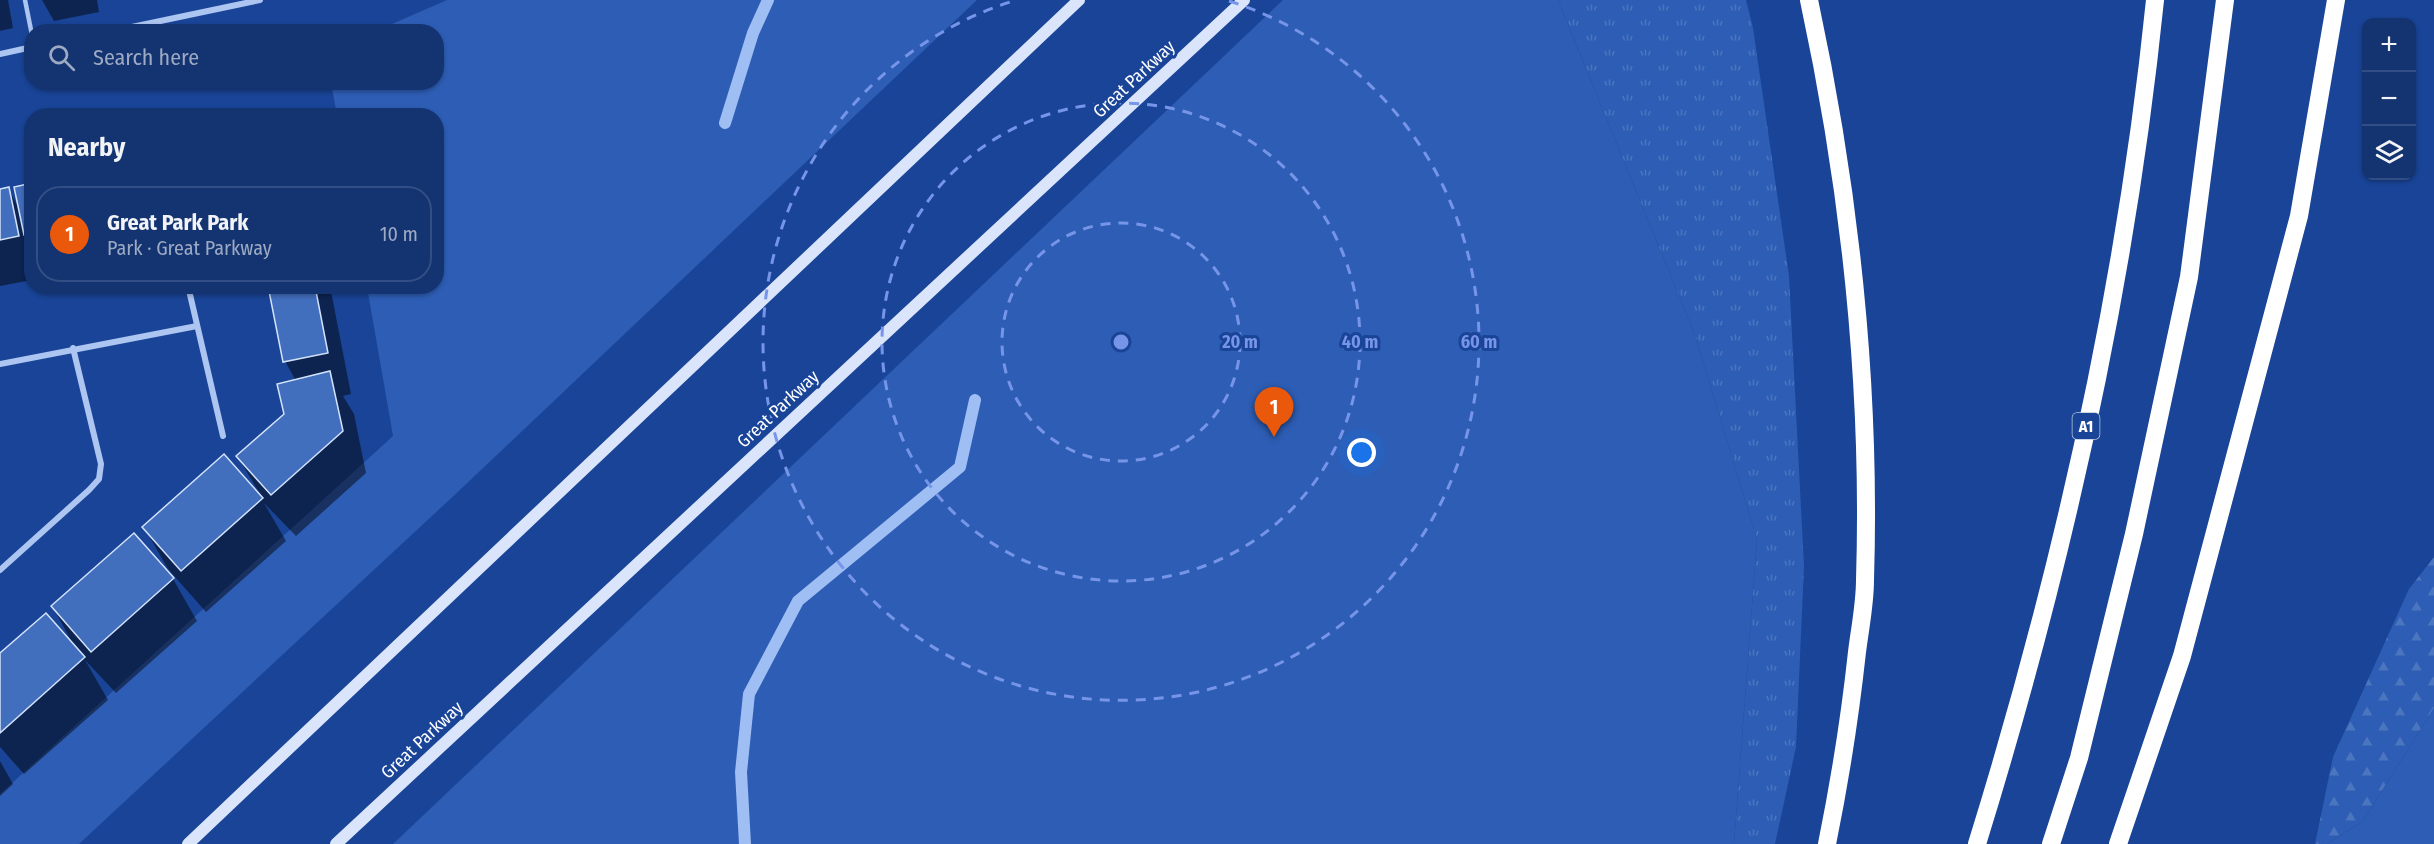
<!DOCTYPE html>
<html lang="en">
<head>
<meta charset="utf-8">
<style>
	body { margin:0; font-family:"Fira Sans Condensed",sans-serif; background:#203f79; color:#f1f3f6 }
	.controls { position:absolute; right:18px; top:18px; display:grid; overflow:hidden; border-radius:12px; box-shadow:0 2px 4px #0004 }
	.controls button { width:54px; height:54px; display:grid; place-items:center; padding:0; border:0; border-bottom:2px solid #324e84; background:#133371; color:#f1f3f6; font:30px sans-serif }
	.you { position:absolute; left:1362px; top:453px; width:21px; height:21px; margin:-15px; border:4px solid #fff; border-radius:50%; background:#1a73e8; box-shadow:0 0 0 9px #1a73e833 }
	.badge { display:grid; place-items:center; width:39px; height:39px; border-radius:50%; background:#ea580c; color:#fff; font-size:20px; font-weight:700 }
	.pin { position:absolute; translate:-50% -50px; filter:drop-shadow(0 2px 3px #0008) }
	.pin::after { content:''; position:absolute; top:32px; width:21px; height:18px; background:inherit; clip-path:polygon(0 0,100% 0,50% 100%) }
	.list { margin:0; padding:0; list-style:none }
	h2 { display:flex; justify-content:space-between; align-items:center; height:78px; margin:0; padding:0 24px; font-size:26px }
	h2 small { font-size:20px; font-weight:400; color:#9daac3 }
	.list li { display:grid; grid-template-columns:39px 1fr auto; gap:18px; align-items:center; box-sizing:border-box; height:96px; margin:0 12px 12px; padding:0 12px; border:2px solid #324e84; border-radius:24px }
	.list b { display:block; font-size:22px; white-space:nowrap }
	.list p { margin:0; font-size:20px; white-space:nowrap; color:#9daac3 }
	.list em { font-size:20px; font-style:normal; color:#9daac3 }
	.icon { flex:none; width:33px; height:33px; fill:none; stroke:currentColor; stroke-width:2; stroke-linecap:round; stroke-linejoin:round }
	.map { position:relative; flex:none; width:2434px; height:844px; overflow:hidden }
	.search { position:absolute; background:#133371; box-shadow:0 2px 4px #0004; left:24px; top:24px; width:420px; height:66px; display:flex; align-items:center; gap:15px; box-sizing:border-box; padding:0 21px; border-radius:24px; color:#9daac3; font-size:22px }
	.panel { position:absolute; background:#133371; box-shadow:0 2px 4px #0004; left:24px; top:108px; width:420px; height:186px; border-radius:24px }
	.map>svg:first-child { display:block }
	.grass { fill:url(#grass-tufts) }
	.forest { fill:url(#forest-firs) }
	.park { fill:#2d5db4 }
	.shadow { fill:#0007 }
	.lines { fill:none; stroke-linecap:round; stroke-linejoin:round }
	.stream { stroke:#9fbef3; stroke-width:12 }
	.building { fill:#426ebe; stroke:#d3e2fb; stroke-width:1.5 }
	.lane { stroke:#acc5f1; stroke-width:4.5 }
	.street { stroke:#acc5f1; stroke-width:6 }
	.secondary { stroke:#dae5fb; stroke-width:12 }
	.highway { stroke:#fff; stroke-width:18 }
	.ring { fill:none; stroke:#7795e8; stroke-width:3; stroke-dasharray:10 8 }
	.labels { text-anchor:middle; stroke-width:6; stroke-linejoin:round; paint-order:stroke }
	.shield { fill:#194497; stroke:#bac7e0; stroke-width:1.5 }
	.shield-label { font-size:16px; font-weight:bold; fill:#fff }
	.street-label { font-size:18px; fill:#fff; stroke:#194497 }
	.centre { fill:#7795e8; stroke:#194497; stroke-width:3 }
	.ring-label { font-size:18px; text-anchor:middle; font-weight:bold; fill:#7795e8; stroke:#194497; stroke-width:6; stroke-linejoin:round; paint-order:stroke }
</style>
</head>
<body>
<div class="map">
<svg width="2434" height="844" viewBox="0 0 2434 844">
	<defs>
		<pattern id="grass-tufts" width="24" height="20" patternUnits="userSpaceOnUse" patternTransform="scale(1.5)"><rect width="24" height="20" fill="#2d5db4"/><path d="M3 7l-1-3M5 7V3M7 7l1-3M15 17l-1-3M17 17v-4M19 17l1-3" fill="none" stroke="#4c75bf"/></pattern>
		<pattern id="forest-firs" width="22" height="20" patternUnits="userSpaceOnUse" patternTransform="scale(1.5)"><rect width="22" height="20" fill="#2d5db4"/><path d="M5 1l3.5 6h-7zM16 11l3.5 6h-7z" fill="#4c75bf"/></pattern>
	</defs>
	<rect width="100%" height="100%" fill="#194497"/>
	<path class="grass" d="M1558,0H1746L1753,28L1789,276L1804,566L1796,747L1775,844H1734L1757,540L1695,335Z"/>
	<path class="forest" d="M2434,557V708L2363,821L2327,844H2315L2333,757L2409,589Z"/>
	<g class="park">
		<path d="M447,0H977L461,489L79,844H0V794L393,436L367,287L436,286V116L337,115L331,83L436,82V32L376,31Z"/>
		<path d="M1283,0H1558L1695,335L1757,540L1734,844H393Z"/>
		<path d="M2434,708V844H2327L2363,821Z"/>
	</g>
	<g class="shadow">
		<path d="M0,0H8L13,28L0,31Z"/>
		<path d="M42,0H97L99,12L54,21Z"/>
		<path d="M32,185V280L0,286V191L8,189L19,208Z"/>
		<path d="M270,286H330L351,394L343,396L354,414L366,473L296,536L264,503L286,541L206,612L168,569L144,527L260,494L238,457L285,414L296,381L285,361Z"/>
		<path d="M173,579L197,621L116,693L85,660L108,700L24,774L0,747V655L75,648L53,607Z"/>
		<path d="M0,761L13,784L0,796Z"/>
	</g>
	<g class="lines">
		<g class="stream">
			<path d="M725,123L753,33L768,0"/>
			<path d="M745,844L741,772L749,694L798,601L960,467L975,400"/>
		</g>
	</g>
	<g class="building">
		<path d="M32,183V233L24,235L14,187Z"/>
		<path d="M9,187L19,236L0,240V189Z"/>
		<path d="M268,286H315L328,353L283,362Z"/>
		<path d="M330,371L343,431L271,495L236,456L284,414L277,384Z"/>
		<path d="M224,454L263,498L181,571L142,527Z"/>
		<path d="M134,533L174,578L91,652L51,606Z"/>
		<path d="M46,613L85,657L0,733V653Z"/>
	</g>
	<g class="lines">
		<path class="lane" d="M25,0L32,35"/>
		<g class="street">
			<path d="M108,32L260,0"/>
			<path d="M0,54L32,47"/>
			<path d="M188,286L223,436"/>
			<path d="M0,364L197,326"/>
			<path d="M0,570L89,490L99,479L101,464L73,348"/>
		</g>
		<g class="secondary">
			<path d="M188,844L1079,0"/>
			<path d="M336,844L1244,0"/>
		</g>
		<g class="highway">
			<path d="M1809,0C1850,190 1871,385 1865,580C1865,604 1860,628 1857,652C1850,717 1840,780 1827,844"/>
			<path d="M1977,844C2062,570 2126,286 2155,0"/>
			<path d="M2051,844L2079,758L2134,534L2189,277L2225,0"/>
			<path d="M2118,844L2182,656L2299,216L2336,0"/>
		</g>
	</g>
	<g class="ring">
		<circle cx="1121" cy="342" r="119"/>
		<circle cx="1121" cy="342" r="239"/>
		<path d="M1229 1A358 358 0 1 1 1013 1"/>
	</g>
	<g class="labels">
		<rect class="shield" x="2072.5" y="413" width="27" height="26" rx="4.5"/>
		<g class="shield-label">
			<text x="2086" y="432">A1</text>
		</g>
		<g class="street-label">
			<text transform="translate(1134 79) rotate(-43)" y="6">Great Parkway</text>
			<text transform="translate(778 409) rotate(-43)" y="6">Great Parkway</text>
			<text transform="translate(422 740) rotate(-43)" y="6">Great Parkway</text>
		</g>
	</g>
	<circle cx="1121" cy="342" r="9" class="centre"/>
	<g class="ring-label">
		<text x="1240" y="348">20 m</text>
		<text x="1360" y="348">40 m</text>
		<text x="1479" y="348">60 m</text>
	</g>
</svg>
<div class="controls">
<button>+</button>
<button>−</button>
<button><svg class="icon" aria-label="layers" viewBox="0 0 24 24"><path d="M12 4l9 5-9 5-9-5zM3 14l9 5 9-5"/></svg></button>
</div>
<div class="you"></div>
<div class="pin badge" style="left:1274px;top:437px">1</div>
<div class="search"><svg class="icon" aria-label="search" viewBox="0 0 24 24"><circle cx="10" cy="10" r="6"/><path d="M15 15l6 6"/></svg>Search here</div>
<section class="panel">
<h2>Nearby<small></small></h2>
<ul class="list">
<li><span class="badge">1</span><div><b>Great Park Park</b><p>Park · Great Parkway</p></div><em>10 m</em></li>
</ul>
</section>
</div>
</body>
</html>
